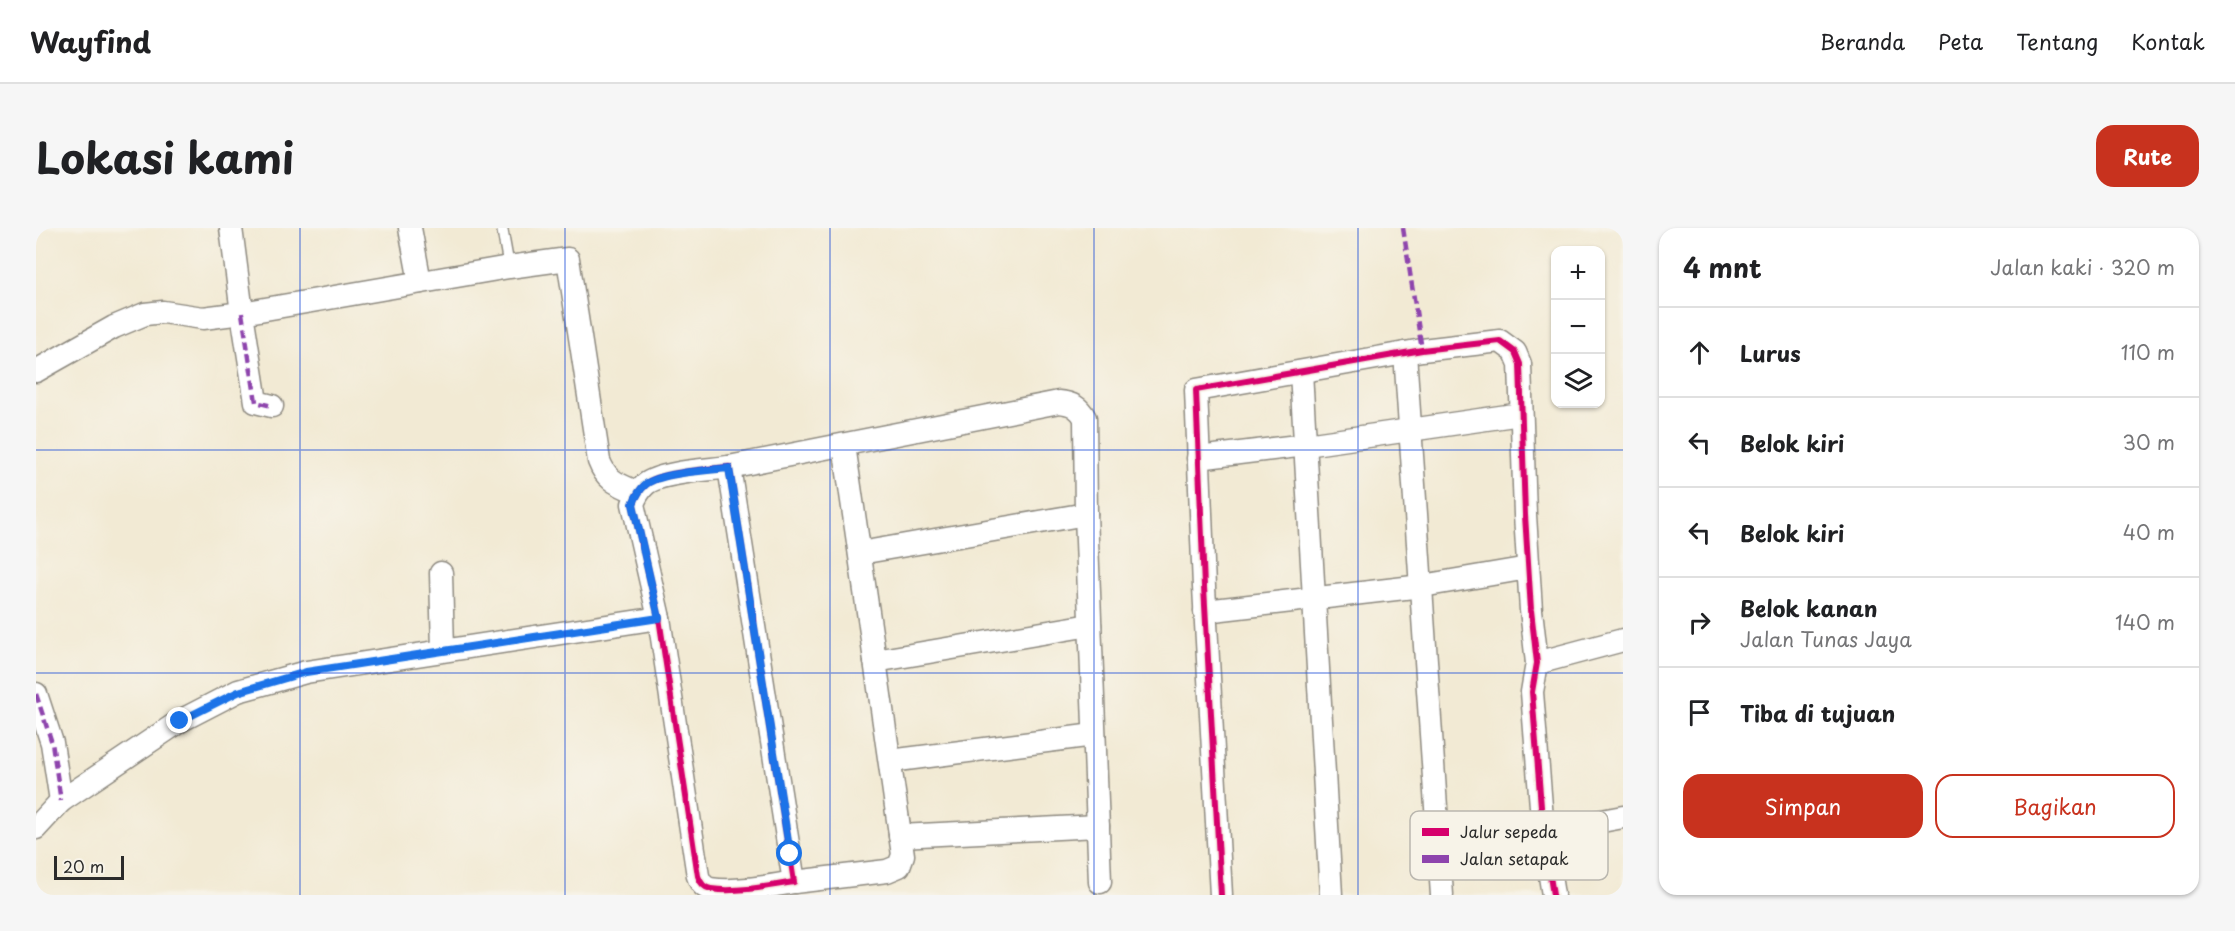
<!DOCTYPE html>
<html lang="id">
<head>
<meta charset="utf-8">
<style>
	body { margin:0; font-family:"Playpen Sans",sans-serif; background:#f6f6f6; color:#202124 }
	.controls { position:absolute; right:18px; top:18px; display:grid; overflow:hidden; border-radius:12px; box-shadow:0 2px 4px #0004 }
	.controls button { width:54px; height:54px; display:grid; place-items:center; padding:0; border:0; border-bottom:2px solid #e0e0e0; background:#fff; color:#202124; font:30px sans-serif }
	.scale { position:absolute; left:18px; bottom:15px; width:70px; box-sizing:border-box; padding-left:6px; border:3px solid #2b2b2b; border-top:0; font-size:16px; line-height:21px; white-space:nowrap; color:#2b2b2b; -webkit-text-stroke:4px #f7f3e8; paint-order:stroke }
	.stop { position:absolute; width:18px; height:18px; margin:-14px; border:4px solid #1a73e8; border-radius:50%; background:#fff }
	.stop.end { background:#1a73e8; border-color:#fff; box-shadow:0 2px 6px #0008 }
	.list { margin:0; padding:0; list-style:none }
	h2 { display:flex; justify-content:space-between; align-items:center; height:78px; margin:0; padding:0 24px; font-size:26px }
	h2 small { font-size:20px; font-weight:400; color:#757577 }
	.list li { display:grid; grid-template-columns:39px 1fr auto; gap:18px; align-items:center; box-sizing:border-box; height:90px; padding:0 24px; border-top:2px solid #e0e0e0 }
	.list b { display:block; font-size:22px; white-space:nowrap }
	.list p { margin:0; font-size:20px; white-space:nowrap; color:#757577 }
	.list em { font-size:20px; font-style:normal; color:#757577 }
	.actions { display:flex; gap:12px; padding:18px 24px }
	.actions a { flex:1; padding:14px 0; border:2px solid #c8321e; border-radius:18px; text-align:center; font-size:21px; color:#c8321e }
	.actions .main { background:#c8321e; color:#fff }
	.icon { flex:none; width:33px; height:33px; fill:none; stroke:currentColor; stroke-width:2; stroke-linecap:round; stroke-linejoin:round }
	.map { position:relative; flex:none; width:1587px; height:667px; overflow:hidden; border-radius:18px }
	header { display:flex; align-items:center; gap:36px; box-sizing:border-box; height:84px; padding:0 30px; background:#fff; border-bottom:2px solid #e0e0e0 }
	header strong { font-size:28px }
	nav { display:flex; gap:33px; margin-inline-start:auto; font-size:21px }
	.intro { display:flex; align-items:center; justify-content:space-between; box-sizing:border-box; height:144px; padding:0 36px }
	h1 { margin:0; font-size:42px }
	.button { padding:15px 27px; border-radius:18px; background:#c8321e; color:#fff; font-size:21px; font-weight:700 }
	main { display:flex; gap:36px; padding:0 36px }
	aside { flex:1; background:#fff; border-radius:18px; box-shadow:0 2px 4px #0004 }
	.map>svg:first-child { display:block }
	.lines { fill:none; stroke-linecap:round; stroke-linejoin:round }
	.service-casing { stroke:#8e8a80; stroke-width:13 }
	.minor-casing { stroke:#8e8a80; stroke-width:25 }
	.service { stroke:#fff; stroke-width:10 }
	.minor { stroke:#fff; stroke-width:22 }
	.quiet { stroke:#8e44ad; stroke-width:4.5; stroke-dasharray:9 4.5; stroke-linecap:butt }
	.cycleway-casing { stroke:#f7f3e8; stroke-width:10 }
	.cycleway { stroke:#d6006c; stroke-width:6 }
	.route { stroke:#1a73e8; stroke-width:8 }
	.grid { fill:none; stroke:#1d4ed8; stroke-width:1.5; stroke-opacity:0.55 }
	.key { fill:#f7f3e8; stroke:#bab7af; stroke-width:1.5 }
	.key-label { font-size:16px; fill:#2b2b2b }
</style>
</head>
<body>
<header>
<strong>Wayfind</strong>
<nav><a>Beranda</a><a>Peta</a><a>Tentang</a><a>Kontak</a></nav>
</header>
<div class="intro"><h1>Lokasi kami</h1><a class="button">Rute</a></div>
<main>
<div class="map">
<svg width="1587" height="667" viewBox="0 0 1587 667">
	<rect width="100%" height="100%" fill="#f7f3e8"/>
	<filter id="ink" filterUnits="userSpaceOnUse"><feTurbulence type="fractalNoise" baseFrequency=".0167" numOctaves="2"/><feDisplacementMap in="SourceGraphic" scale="12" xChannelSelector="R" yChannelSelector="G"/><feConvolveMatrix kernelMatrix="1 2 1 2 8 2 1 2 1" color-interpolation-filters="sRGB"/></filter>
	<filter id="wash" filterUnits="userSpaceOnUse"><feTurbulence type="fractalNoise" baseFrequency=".008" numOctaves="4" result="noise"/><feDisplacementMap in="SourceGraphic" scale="24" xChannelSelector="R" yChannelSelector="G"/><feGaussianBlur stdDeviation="1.35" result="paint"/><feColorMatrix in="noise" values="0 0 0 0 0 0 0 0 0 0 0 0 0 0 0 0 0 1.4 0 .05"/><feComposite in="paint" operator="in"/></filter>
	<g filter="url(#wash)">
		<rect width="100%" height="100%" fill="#f2ead4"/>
	</g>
	<g filter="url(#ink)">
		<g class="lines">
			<g class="service-casing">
				<path id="service" d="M466,0L473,39"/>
			</g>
			<g class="minor-casing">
				<g id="minor">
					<path d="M195,0L206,85L220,174L236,178"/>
					<path d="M374,0L384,54"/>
					<path d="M1369,125L1406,667"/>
					<path d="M0,143L78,99L109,86L127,84L167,90L206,85L473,39L532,31L563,233C571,254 583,256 602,265"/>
					<path d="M1265,144L1295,667"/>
					<path d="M1162,230L1270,217L1485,186"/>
					<path d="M693,239L758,654C734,658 699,665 675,661C668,660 664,654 662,648L623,390L597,276C600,268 603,262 610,256C624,244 673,242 693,239Z"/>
					<path d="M693,239L1023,174C1036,175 1043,179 1049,190L1050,286L1064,654"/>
					<path d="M824,325L1050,286"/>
					<path d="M405,345L407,422"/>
					<path d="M1169,383L1386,358L1492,340"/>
					<path d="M839,433L1054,397"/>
					<path d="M1501,435L1587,412"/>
					<path d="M0,466L16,515L25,573"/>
					<path d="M854,533L1058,507"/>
					<path d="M0,600L25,573L144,493L202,463L270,444L623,390"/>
					<path d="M1507,604L1587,589"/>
					<path d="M864,608L1062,598"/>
					<path d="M758,654L851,643L863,638L867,627L808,217"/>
					<path d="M1185,667L1168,359L1160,162L1386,122L1464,113L1479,124L1484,136L1489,287L1495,382L1501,435L1496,464L1507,604L1517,667"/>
				</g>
			</g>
			<use href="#service" class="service"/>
			<use href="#minor" class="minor"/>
			<g class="quiet">
				<path d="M1367,0L1386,122"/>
				<path d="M206,85L220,174L236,178"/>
				<path d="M0,466L16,515L25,573"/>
			</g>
			<g class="cycleway-casing">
				<g id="cycleway">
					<path d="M693,239L758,654C734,658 699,665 675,661C668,660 664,654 662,648L623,390L597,276C600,268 603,262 610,256C624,244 673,242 693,239Z"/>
					<path d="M1185,667L1168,359L1160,162L1386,122L1464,113L1479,124L1484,136L1489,287L1495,382L1501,435L1496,464L1507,604L1517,667"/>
				</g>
			</g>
			<use href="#cycleway" class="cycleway"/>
		</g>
	</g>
	<g class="lines" filter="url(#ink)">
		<path class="route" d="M144,493L202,464L270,444L623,390L597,276C600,268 603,262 610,256C624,245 673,242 693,240L754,626"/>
	</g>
	<path class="grid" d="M264,0V667M529,0V667M794,0V667M1058,0V667M1322,0V667M0,222H1587M0,445H1587"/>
	<rect x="1374" y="583" width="198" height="69" rx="9" class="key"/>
	<rect x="1386" y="600" width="27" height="8" fill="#d6006c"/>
	<rect x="1386" y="627" width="27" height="8" fill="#8e44ad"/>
	<g class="key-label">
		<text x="1424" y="610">Jalur sepeda</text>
		<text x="1424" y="637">Jalan setapak</text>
	</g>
</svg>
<div class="controls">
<button>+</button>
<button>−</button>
<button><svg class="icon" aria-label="layers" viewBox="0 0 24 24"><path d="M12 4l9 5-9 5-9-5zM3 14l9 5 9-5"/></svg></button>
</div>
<div class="scale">20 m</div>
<div class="stop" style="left:754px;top:626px"></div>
<div class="stop end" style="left:144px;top:493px"></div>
</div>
<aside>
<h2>4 mnt<small>Jalan kaki · 320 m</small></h2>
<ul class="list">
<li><svg class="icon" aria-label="ahead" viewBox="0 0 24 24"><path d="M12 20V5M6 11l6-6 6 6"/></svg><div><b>Lurus</b></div><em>110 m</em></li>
<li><svg class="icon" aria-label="left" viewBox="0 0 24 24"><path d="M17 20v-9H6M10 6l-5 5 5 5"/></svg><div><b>Belok kiri</b></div><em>30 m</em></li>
<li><svg class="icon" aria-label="left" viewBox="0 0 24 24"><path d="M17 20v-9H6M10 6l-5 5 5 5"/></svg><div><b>Belok kiri</b></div><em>40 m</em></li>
<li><svg class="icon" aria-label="right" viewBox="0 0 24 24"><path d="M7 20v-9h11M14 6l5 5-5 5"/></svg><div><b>Belok kanan</b><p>Jalan Tunas Jaya</p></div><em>140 m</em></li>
<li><svg class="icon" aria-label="arrive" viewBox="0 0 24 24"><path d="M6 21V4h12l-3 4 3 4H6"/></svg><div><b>Tiba di tujuan</b></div></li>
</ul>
<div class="actions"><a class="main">Simpan</a><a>Bagikan</a></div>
</aside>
</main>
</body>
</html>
